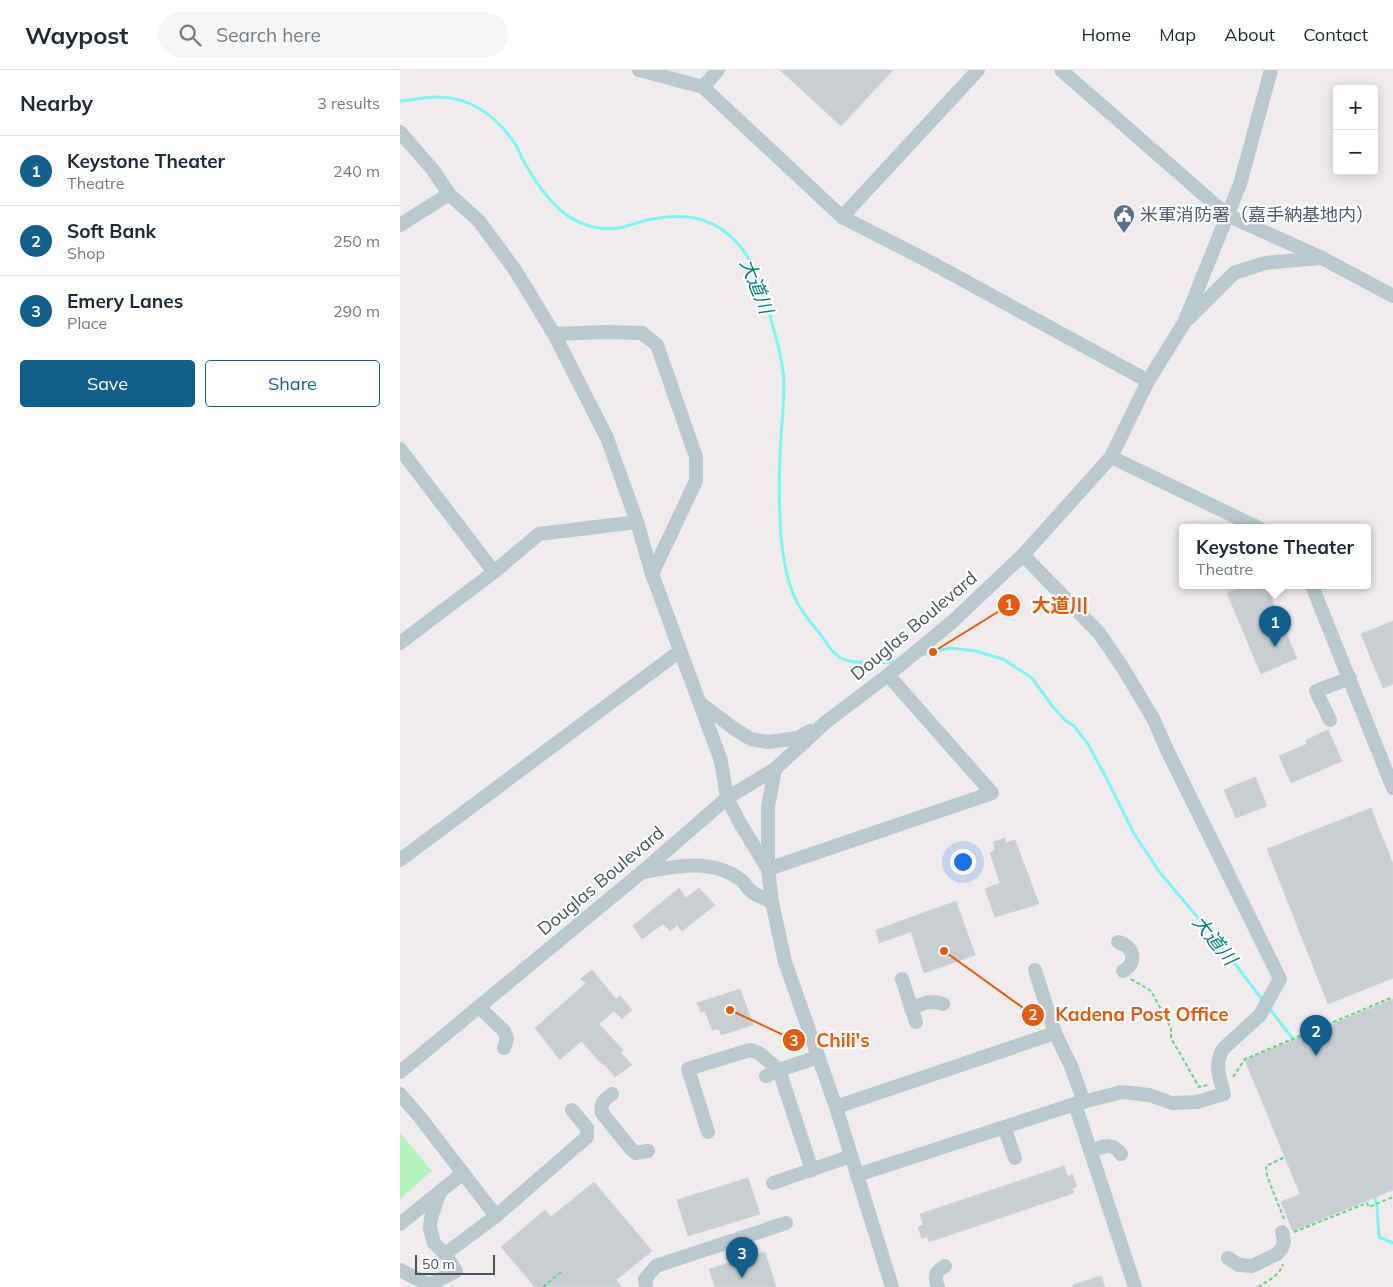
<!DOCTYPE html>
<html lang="en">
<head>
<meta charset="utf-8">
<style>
	body { margin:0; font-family:Mulish,"Noto Sans JP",sans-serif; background:#f6f6f7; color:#1f2937 }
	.controls { position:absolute; right:15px; top:15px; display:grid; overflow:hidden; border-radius:5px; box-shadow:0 2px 12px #0003 }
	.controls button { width:45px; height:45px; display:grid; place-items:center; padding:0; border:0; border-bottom:1px solid #e0e1e3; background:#fff; color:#1f2937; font:25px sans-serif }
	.scale { position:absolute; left:15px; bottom:12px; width:80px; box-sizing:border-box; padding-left:5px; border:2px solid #43565c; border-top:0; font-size:14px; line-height:18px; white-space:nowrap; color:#43565c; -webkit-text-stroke:4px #fff; paint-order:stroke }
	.you { position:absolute; left:562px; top:791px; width:18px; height:18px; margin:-12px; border:4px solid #fff; border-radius:50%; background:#1a73e8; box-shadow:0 0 0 8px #1a73e833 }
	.badge { display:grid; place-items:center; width:32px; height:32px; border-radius:50%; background:#135f8b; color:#fff; font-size:16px; font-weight:700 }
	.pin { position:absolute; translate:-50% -41px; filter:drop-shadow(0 1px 2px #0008) }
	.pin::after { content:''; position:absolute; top:26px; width:18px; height:15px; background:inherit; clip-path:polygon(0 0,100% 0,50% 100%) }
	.popup { position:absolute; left:779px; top:454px; width:192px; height:65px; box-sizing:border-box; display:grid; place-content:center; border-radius:5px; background:#fff; filter:drop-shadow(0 1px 4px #0005); font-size:16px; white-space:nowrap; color:#747a83 }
	.popup b { font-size:19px; color:#1f2937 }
	.popup::after { content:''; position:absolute; left:50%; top:100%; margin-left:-10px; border:10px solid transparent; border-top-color:#fff }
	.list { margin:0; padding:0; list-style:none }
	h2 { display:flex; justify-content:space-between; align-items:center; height:65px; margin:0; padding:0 20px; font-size:21px }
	h2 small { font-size:16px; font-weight:400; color:#747a83 }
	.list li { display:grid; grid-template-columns:32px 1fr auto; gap:15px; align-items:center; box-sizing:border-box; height:70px; padding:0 20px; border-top:1px solid #e0e1e3 }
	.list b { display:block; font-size:19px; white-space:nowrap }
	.list p { margin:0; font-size:16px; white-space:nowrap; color:#747a83 }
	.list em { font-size:16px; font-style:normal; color:#747a83 }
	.actions { display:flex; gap:10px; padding:15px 20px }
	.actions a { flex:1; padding:11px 0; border:1px solid #135f8b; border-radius:5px; text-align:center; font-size:18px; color:#135f8b }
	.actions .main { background:#135f8b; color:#fff }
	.icon { flex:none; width:28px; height:28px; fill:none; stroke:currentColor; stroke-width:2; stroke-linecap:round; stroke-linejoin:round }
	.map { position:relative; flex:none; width:993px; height:1217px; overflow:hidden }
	header { display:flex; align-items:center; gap:30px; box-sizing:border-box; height:70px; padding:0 25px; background:#fff; border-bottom:1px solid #e0e1e3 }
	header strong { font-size:24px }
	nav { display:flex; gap:28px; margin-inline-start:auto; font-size:18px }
	.search { width:350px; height:45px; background:#f6f6f7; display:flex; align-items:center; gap:12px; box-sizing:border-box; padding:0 18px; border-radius:28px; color:#747a83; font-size:19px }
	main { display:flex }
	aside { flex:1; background:#fff }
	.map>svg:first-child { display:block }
	.green { fill:#b4f3be }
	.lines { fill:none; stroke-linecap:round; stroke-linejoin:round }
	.stream { stroke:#7cf5f3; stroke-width:3 }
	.building { fill:#c8ced2; stroke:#cfd4d9 }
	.path { stroke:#69d587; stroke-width:2; stroke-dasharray:4 2.5; stroke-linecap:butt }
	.minor { stroke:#b9c9ce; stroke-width:14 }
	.labels { text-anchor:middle; stroke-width:4.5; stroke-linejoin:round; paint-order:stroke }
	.service-label { font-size:18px; fill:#4e5e75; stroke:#fff; text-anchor:start }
	.street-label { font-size:18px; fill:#43565c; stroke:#fff }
	.water-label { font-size:19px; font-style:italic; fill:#05817f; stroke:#fff }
	.leader { fill:none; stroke:#e8590c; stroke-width:2 }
	.callout-dot { fill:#e8590c; stroke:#fff; stroke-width:2 }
	.mark-label { font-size:15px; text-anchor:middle; font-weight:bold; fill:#fff }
	.callout-label { font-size:19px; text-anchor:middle; font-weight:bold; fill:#e8590c; stroke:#fff; stroke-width:4.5; stroke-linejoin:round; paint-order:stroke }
</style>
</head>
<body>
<header>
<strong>Waypost</strong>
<div class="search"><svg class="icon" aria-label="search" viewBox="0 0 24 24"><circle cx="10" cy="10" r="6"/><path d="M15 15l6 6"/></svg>Search here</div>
<nav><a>Home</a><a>Map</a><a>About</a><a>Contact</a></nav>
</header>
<main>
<aside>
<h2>Nearby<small>3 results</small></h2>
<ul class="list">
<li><span class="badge">1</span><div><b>Keystone Theater</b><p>Theatre</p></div><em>240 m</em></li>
<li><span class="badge">2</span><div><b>Soft Bank</b><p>Shop</p></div><em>250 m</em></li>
<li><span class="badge">3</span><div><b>Emery Lanes</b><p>Place</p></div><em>290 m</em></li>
</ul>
<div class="actions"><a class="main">Save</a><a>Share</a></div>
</aside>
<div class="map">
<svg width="993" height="1217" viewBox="0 0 993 1217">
	<rect width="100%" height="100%" fill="#f0eced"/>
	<path class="green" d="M0,1063L32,1101L0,1129Z"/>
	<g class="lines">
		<g class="stream">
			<path d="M0,31C12,30 24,27 36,27C71,26 99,48 117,77C120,84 123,91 127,97C137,114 149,131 164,143C179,155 200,161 219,158C233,155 245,149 259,148C292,143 318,150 340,176C356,195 362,219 369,242C375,265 383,289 384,313C384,337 381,361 380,385C379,412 379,440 381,467C383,488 386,509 395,528C401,542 412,554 421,565C428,575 434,587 446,590C461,595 480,592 496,592"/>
			<path d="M521,585L549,578L575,581L603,589L632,608L653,637L666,651L674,656L688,674L711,717L733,762L761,804L816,869L864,932"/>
			<path d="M869,938L896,973"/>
			<path d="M974,1123L977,1137L979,1167L993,1173"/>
		</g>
	</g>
	<g class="building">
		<path d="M380,0H493L441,56Z"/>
		<path d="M845,516H866L897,588L861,604L827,523Z"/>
		<path d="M993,551V614L983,618L961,564Z"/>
		<path d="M928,660L942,691L891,713L879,686L907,674L906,670Z"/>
		<path d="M855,707L867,736L836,748L824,720Z"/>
		<path d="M971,738L993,794V908L928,934L867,779Z"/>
		<path d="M605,768L606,773L615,770L639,834L595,847L585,819L600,813L590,783L595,780L593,772Z"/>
		<path d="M279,818L286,828L299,818L315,835L282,861L277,855L270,861L263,854L242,869L233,856Z"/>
		<path d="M556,831L575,885L524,903L511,862L479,873L476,860Z"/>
		<path d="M192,900L216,929L220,926L232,940L222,949L214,941L199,954L223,980L221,983L232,995L215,1007L205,995L202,994L181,971L160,990L135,958L186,913L180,909Z"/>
		<path d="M340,919L353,955L321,965L319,959L312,960L305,941L301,942L297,933Z"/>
		<path d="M993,929V1120L893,1161L881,1132L900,1124L845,990Z"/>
		<path d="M664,1096L668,1107L672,1104L677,1116L672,1119L674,1123L529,1172L527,1166L522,1169L518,1157L523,1155L520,1144Z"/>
		<path d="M348,1108L360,1144L288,1166L277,1130Z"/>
		<path d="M194,1112L252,1181L216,1210L222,1217H135L101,1177L145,1140L151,1147Z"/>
		<path d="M365,1182L376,1217H315L309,1199Z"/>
		<path d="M701,1206L705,1217H673V1215Z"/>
	</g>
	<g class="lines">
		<g class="path">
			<path d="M731,909L751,921L771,958V968L799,1017L808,1015"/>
			<path d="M833,1007L845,989L993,927"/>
			<path d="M884,1149L867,1106L866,1096L885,1087"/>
			<path d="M894,1162L967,1133L969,1137L993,1127"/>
			<path d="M143,1217L162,1201"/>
			<path d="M858,1217C868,1211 879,1206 883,1194"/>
		</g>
		<g class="minor">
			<path d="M239,0L303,17L442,147L530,192L748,311"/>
			<path d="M661,0L827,145L922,188L993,226"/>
			<path d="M303,17L318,0"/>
			<path d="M0,62L33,100L49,124L79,151L115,200L154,264L207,368L237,452L252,504L321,691L327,728L340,753L368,799"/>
			<path d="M442,147L578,0"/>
			<path d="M0,155L49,124"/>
			<path d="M788,249L834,203L865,193L920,188"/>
			<path d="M154,264L206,262L242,263L257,275L296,387V411L252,504"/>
			<path d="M0,379L94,502"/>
			<path d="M711,387L859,458"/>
			<path d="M912,516L993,718"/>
			<path d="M0,573L94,502L139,464L237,452"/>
			<path d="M300,633L336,660L351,669L368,672L398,668L410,661"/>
			<path d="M930,650L916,621L950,608"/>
			<path d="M375,699L368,737V799L372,832L385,892L436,1037L492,1217"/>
			<path d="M0,790L280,581"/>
			<path d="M368,799L592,723L488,605"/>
			<path d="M244,802C276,796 312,788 341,810C345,813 347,818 351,821C356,826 365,828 372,832"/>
			<path d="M718,872C734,877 738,892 723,901"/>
			<path d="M635,900L655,963L671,996L684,1032"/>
			<path d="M502,909L516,952"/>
			<path d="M79,937L104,961L107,969L104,978"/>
			<path d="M511,939C522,934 531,929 543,934"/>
			<path d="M0,1002L242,802L327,728L375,699L426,652L488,605L552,552L623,485L711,387L748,311L784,253L840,114L871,0"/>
			<path d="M366,1006L379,1000L418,987"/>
			<path d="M0,1024L19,1046L96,1146"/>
			<path d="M212,1024C204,1030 200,1033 202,1043L231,1079L236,1083L248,1081"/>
			<path d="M675,1034L735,1217"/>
			<path d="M436,1037L655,963"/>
			<path d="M604,1057L615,1088"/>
			<path d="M308,1062L288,999L343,982L350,980L359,983L379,1000L412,1100"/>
			<path d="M690,1081C703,1077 712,1071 721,1084"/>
			<path d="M457,1105L675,1034L722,1022L749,1025L772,1033L797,1032L824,1024C820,1009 813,992 824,978L860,945L880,909L767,680L754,650L723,598L699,563L623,485"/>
			<path d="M373,1113L451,1086"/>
			<path d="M0,1154L63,1103"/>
			<path d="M45,1184L96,1146L187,1067V1058L172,1040"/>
			<path d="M828,1188L839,1195L852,1196L877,1184L882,1178L884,1172L882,1162"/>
			<path d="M0,1200L29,1215L56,1201L45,1184L34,1173L30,1158L31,1148L40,1122"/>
			<path d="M246,1217L245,1209L256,1196L386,1153"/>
			<path d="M538,1217C534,1206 535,1202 545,1196"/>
		</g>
	</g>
	<defs>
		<g id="civic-pin" transform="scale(1.125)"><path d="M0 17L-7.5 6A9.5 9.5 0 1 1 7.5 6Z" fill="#5c6f8a" stroke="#fff"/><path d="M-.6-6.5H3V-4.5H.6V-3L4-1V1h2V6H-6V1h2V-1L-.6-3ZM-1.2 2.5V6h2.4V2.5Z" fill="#fff"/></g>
	</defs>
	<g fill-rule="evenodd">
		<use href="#civic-pin" x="724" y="145"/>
	</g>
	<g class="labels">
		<g class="service-label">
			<text x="740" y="151">米軍消防署（嘉手納基地内）</text>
		</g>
		<g class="street-label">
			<text transform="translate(514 556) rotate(-40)" y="6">Douglas Boulevard</text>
			<text transform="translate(201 811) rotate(-40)" y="6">Douglas Boulevard</text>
		</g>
		<g class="water-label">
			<text transform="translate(357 216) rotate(68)" y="7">大道川</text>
			<text transform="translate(815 870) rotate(51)" y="7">大道川</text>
		</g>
	</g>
	<path class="leader" d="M533 582L609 535M544 881L633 945M330 940L394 970"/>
	<g class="callout-dot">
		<circle cx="533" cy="582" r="5"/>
		<circle cx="544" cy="881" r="5"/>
		<circle cx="330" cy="940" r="5"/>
		<circle cx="609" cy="535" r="12"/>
		<circle cx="633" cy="945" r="12"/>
		<circle cx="394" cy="970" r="12"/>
	</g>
	<g class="mark-label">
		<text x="609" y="540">1</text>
		<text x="633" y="950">2</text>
		<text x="394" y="976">3</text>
	</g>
	<g class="callout-label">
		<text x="660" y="542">大道川</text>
		<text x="742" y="951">Kadena Post Office</text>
		<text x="443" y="977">Chili's</text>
	</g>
</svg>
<div class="controls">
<button>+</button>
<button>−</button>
</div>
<div class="scale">50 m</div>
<div class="you"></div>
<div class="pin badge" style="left:875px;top:577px">1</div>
<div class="popup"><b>Keystone Theater</b>Theatre</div>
<div class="pin badge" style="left:916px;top:986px">2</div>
<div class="pin badge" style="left:342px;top:1208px">3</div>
</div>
</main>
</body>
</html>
